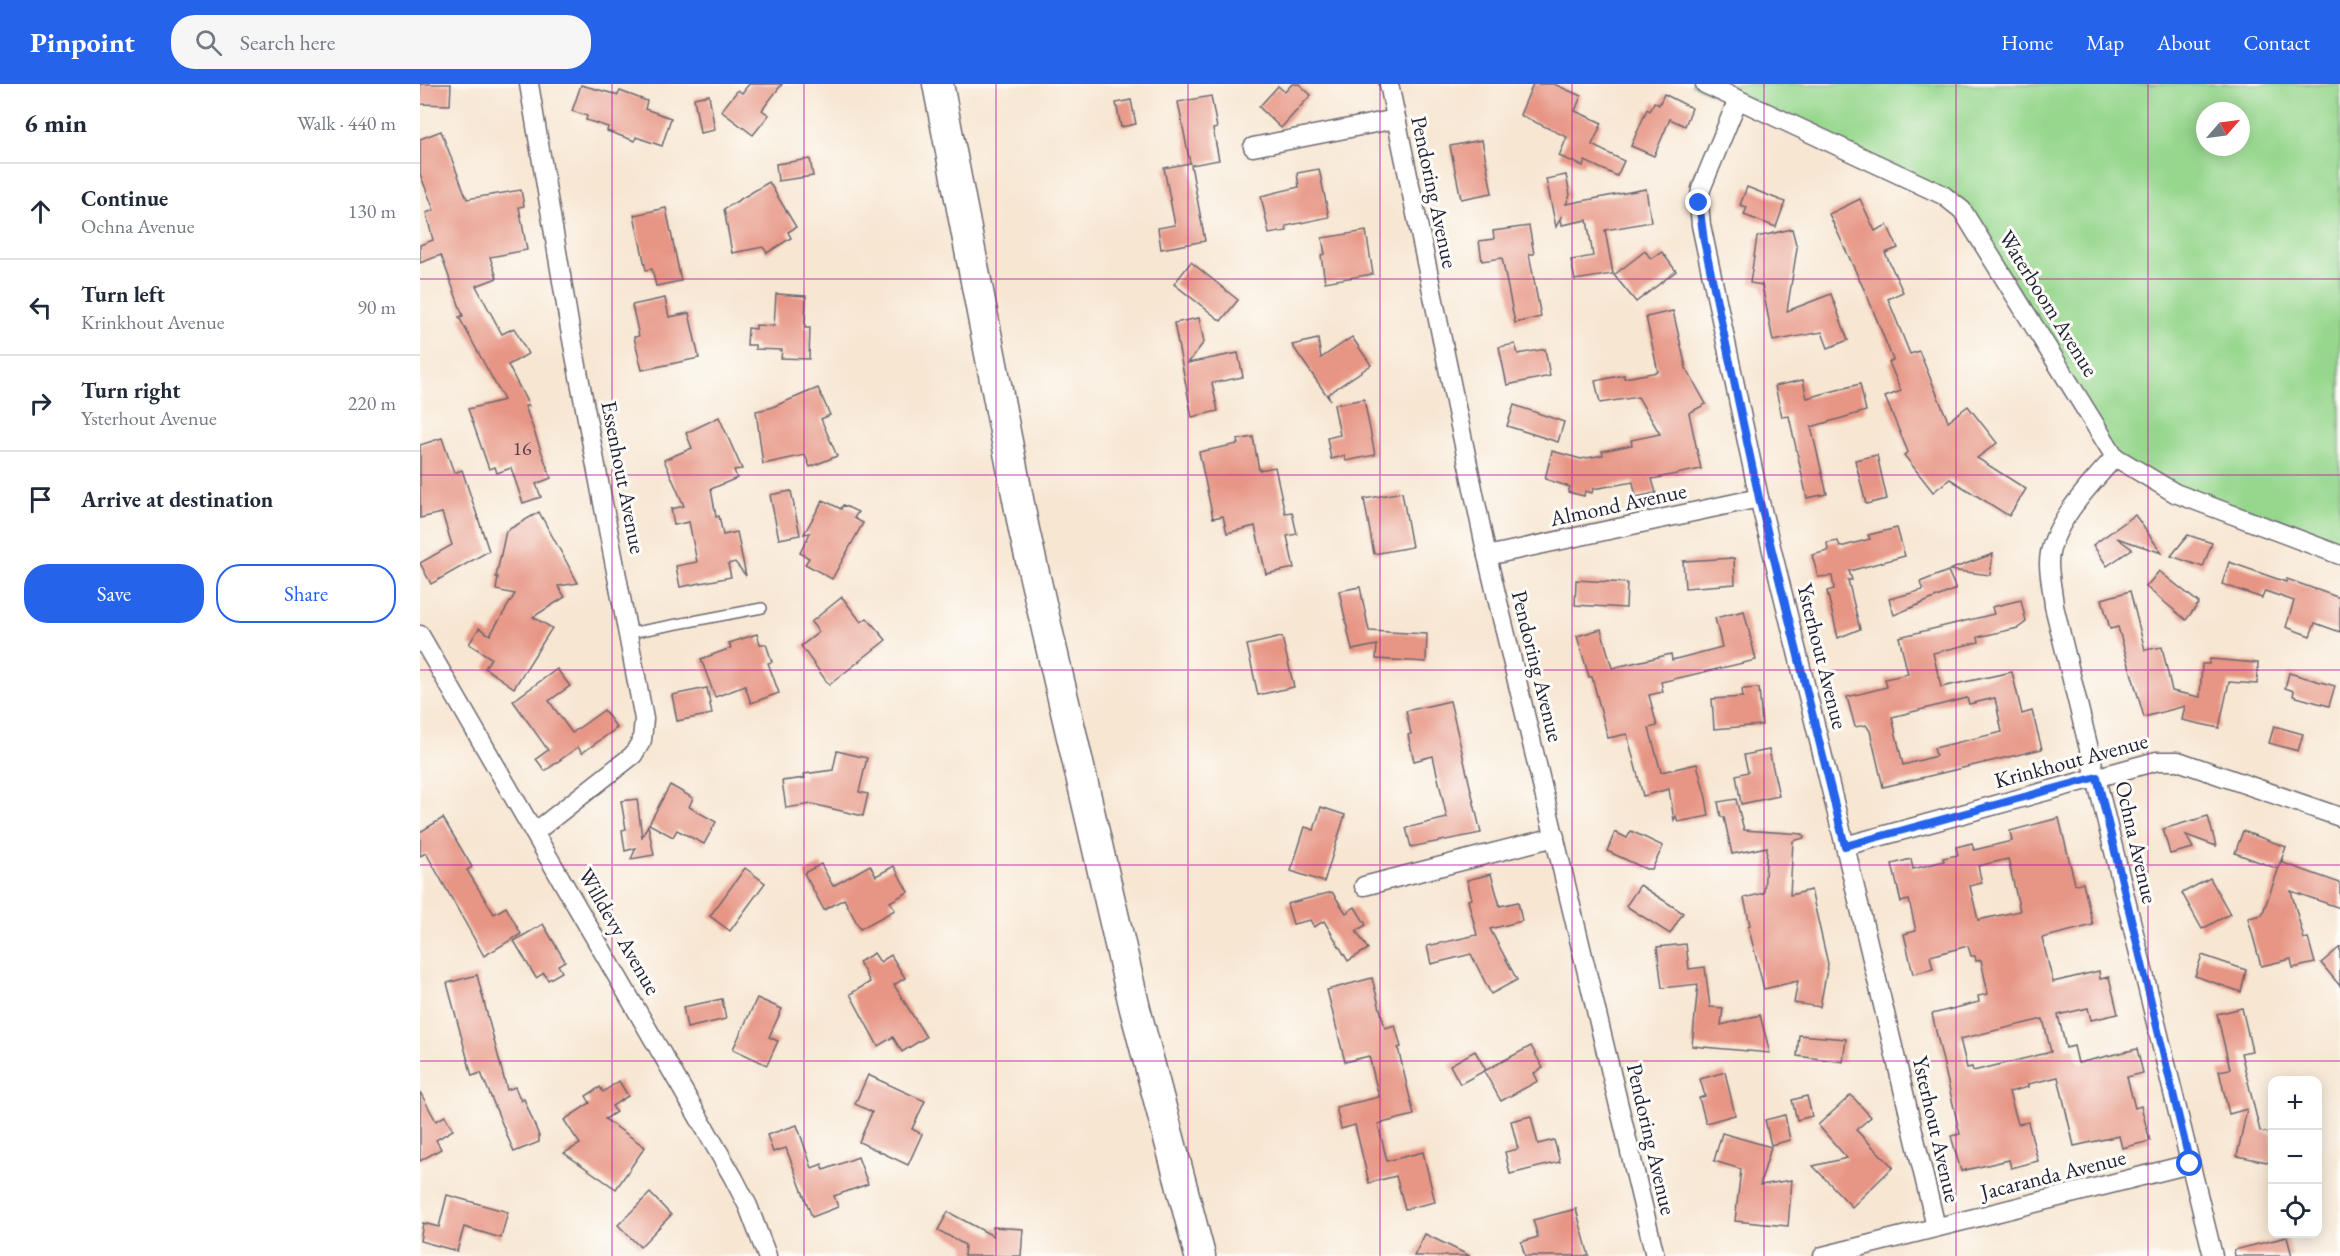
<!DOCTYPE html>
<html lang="en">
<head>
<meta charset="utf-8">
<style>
	body { margin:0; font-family:"EB Garamond",serif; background:#f6f6f7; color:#1f2937 }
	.controls { position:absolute; right:18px; bottom:18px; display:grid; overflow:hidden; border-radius:12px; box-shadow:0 3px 15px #0003 }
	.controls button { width:54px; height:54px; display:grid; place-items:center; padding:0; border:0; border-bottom:2px solid #e0e1e3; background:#fff; color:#1f2937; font:30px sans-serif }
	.compass { position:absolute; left:1776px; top:18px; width:54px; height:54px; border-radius:50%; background:#fff; box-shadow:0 3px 15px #0003; rotate:62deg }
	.stop { position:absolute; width:18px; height:18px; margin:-14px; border:4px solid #2563eb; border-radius:50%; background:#fff }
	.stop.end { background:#2563eb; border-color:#fff; box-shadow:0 2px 6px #0008 }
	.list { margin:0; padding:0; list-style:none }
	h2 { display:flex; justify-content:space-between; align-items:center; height:78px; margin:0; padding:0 24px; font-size:26px }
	h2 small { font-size:20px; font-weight:400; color:#747a83 }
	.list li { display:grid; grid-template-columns:39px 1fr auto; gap:18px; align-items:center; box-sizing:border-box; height:96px; padding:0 24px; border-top:2px solid #e0e1e3 }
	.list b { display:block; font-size:22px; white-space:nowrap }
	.list p { margin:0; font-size:20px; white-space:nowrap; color:#747a83 }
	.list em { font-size:20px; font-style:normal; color:#747a83 }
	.actions { display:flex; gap:12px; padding:18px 24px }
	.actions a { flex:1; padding:14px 0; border:2px solid #2563eb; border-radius:24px; text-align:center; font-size:21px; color:#2563eb }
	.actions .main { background:#2563eb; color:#fff }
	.icon { flex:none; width:33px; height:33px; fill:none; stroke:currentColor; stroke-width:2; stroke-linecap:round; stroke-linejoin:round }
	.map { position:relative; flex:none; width:1920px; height:1172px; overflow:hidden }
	header { display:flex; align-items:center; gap:36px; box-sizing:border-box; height:84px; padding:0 30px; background:#2563eb; color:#fff }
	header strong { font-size:28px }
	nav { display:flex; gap:33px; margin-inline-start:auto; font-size:21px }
	.search { width:420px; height:54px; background:#f6f6f7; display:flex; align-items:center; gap:15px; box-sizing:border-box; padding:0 21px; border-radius:24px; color:#747a83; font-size:22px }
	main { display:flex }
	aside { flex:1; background:#fff }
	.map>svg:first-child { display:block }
	.green { fill:#96d78d; stroke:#5c7c64; stroke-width:1.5; fill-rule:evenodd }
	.building { fill:#e79584; fill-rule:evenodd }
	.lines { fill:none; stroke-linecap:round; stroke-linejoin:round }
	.service-casing { stroke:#6d6770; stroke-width:12 }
	.minor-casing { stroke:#6d6770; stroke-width:21 }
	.trunk-casing { stroke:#6d6770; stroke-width:33 }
	.service { stroke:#fff; stroke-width:9 }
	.minor { stroke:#fff; stroke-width:18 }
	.trunk { stroke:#fff; stroke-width:30 }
	.route { stroke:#2563eb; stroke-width:8 }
	.grid { fill:none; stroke:#b5179e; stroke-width:1.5; stroke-opacity:0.55 }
	.labels { text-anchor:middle; stroke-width:6; stroke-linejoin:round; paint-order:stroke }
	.number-label { font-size:20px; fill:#533f4d }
	.street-label { font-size:22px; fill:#22223b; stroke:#fdfcf7 }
</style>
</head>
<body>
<header>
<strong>Pinpoint</strong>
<div class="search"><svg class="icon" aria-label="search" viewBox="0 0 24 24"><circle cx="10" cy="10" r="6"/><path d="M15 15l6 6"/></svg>Search here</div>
<nav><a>Home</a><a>Map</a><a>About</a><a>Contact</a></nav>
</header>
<main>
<aside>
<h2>6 min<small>Walk · 440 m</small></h2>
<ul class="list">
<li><svg class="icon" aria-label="ahead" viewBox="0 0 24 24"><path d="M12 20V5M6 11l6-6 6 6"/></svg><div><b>Continue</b><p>Ochna Avenue</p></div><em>130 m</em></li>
<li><svg class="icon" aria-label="left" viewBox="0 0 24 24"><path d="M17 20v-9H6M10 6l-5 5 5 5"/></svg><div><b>Turn left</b><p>Krinkhout Avenue</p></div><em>90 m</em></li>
<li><svg class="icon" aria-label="right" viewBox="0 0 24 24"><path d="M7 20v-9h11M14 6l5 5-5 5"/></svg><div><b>Turn right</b><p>Ysterhout Avenue</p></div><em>220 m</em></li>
<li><svg class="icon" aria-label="arrive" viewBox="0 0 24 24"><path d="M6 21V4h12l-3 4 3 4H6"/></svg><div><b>Arrive at destination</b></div></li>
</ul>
<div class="actions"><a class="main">Save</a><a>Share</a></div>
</aside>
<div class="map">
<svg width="1920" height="1172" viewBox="0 0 1920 1172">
	<rect width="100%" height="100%" fill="#fdfcf7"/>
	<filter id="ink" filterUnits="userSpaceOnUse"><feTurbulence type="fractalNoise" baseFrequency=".0167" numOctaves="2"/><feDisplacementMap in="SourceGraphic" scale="12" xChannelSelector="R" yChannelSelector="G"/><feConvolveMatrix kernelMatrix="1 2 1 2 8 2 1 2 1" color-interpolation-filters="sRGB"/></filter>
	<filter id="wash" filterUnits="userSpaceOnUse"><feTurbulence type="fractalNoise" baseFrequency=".008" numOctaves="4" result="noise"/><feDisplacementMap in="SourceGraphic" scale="24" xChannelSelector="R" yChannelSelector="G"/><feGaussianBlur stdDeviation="1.35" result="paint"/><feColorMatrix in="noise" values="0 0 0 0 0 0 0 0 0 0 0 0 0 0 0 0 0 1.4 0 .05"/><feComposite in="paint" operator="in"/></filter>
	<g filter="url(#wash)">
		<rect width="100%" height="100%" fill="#f7e6d2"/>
		<path class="green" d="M1271,0H1920V465L1696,382L1534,120ZM1785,27H1821V63H1785Z"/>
		<g id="blocks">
			<g class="building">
				<path d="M0,0H31L30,21L0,20Z"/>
				<path d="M329,0H362L342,26L349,31L333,51L301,27L318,6L322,9Z"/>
				<path d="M872,0H879L891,11L861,44L839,23L858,2L865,8Z"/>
				<path d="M1113,0H1134L1161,12L1155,27L1182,39L1172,61L1204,77L1197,92L1165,77L1163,82L1139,72L1147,53L1100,31Z"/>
				<path d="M161,1L198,11L200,7L227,17L225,25L251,34L242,62L216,53L215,57L187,47L188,43L166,36L167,32L152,27Z"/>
				<path d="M1244,10L1272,24L1265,42L1250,35L1234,72L1211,62L1227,25L1230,27L1234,18L1239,21Z"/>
				<path d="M289,11L295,46L280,49L274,14Z"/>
				<path d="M791,12L797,44L793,45L799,76L771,81L785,157L741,165L738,144L755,141L744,84L770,79L758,18Z"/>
				<path d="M711,16L716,40L701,43L696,19Z"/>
				<path d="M21,47L47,115L101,106L104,122L99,123L107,166L70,173L77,194L56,202L82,250L94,244L108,270L88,281L109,322H105L131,394L116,400L121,413L103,419L91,384L77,389L75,383L69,385L48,325L84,316L39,233L43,232L21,171L0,179V161L13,156L6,129L14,126L0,90V55Z"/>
				<path d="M1062,56L1072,109L1041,115L1030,62Z"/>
				<path d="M390,75L393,92L358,97L356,80Z"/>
				<path d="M899,85L909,133L866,142L867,147L849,150L841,112L879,103L877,89Z"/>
				<path d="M1146,91L1150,111L1146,120L1226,105L1231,138L1185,146L1193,190L1155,196L1151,176L1173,172L1167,136L1142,141L1141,133L1136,143L1126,95Z"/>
				<path d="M349,98L376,143L368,148L371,154L347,169L343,163L312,169L304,125Z"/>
				<path d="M1327,103L1365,118L1356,143L1324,131L1327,123L1320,121Z"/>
				<path d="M1440,115L1455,147L1467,141L1478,164L1465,169L1483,208L1468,215L1490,270L1499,267L1528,337L1548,322L1577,359L1557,374L1606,405L1589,432L1530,395L1513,408L1484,371L1488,368L1465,313L1481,307L1469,278L1473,276L1448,214L1409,130Z"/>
				<path d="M246,124L261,197L236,202L232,185L226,186L214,131Z"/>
				<path d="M1109,142L1114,170H1109L1121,233L1095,239L1082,174L1062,177L1059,157L1074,155L1073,147Z"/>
				<path d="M1372,145L1377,164L1367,227L1411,210L1428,256L1408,264L1402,248L1353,257L1342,201L1330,199L1337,153Z"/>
				<path d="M946,147L953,190L905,198L901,171L905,170L902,154Z"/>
				<path d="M1225,167L1231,175L1242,168L1256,187L1216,218L1194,191Z"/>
				<path d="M771,178L818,216L801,237L754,200Z"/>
				<path d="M356,210L386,212L385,244H390L389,275L361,274L362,266L335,265V261H327L328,244L336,245V241L354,242Z"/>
				<path d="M245,214L249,233L269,229L279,274L222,286L214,253L219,252L212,221Z"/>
				<path d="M1253,227L1266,284L1286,320L1269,329L1281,385L1232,395L1236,409L1216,413L1213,398L1173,405L1172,409L1165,407L1164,412L1148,408L1150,403L1125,395L1132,367L1161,375L1183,371L1182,367L1212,361L1211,356L1240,350L1218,313L1180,319L1175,297L1204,291V294L1238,288L1226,233Z"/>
				<path d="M779,234L784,258L768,279L818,269L823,293L792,299L798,327L772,333L754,239Z"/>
				<path d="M932,253L951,281L908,310L910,316L872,261L898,255L901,274Z"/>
				<path d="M1095,260L1098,270L1125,265L1130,292L1087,301L1079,263Z"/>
				<path d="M1383,296L1387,314L1440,300L1446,327L1391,343L1407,410L1387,414L1369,332L1362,333L1355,302Z"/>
				<path d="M398,304L410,331L401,335L417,372L390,383L385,371L343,380L336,327L350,324Z"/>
				<path d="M944,315L955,371L926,377L924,372L911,375L907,354L920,351L914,321Z"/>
				<path d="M1094,321L1144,338L1138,358L1087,342Z"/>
				<path d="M299,333L322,385L314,386L317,394L291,405L296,433L299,432L303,451L317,448L326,492L315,478L308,480L311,493L260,503L256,482L277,478L269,438L254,441L251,425L264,422L244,376L272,364L266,349Z"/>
				<path d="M833,353L839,386L855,383L865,429L872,428L877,450L867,452L874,484L846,490L835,442L807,449L803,432L793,434L779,368L818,360L817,356Z"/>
				<path d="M22,354L34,389L42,386L69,467L11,500L0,479L32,461L22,429L0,434V361Z"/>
				<path d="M1457,371L1467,415L1446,420L1435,376Z"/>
				<path d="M371,407L380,451L359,455L350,411Z"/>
				<path d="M982,408L992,463L954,470L944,415Z"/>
				<path d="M403,416L421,425L423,421L438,428L434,434L443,439L412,495L385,480L389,474L380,469L390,449L384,450Z"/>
				<path d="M119,428L158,499L138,502L145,513L113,533L132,544L94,604L65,584L71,574L49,560L59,544L70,551L95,510L76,506L78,493H76L86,447Z"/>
				<path d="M1715,431L1742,469L1697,454L1712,465L1687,482L1673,461Z"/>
				<path d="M1477,444L1485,472L1429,487L1432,496H1428L1440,545L1418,554L1407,507L1414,505L1412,492L1398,493L1392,471L1408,467L1407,459L1418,457L1420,463L1450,455L1448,451Z"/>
				<path d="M1768,451L1792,459L1783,483L1751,472Z"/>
				<path d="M1573,470L1570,491L1529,486Z"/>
				<path d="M1314,474L1315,500L1265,504L1263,477Z"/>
				<path d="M1809,478L1866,498L1867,495L1920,514V548L1895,539L1890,552L1866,543L1874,517L1845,507L1842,514L1802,500Z"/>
				<path d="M1528,487L1536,505L1474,531L1469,515L1503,506L1500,498Z"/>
				<path d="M1739,487L1779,519L1766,536L1726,503Z"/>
				<path d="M1156,496L1207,499L1206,524L1155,521Z"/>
				<path d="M940,503L949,547L1007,550L1006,578L956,575L957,561L932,566L919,507Z"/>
				<path d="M1710,507L1725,566L1742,563L1752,607L1780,613L1782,580H1789L1790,575L1838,579L1837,600L1809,598L1799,644L1762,636L1765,622L1724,633L1698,543L1690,545L1682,515Z"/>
				<path d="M422,513L441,538L447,534L466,556L409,601L381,562L399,548L391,538Z"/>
				<path d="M1601,516L1606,538L1598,544L1558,553L1559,558L1513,569L1521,603L1592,588L1602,630L1612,627L1622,665L1463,703L1450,647L1446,641L1435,643L1427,613L1467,603L1465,595L1488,590L1479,553L1574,530L1572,523ZM1547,614L1549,620L1575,614L1582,648L1514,664L1516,672L1483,681L1472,633Z"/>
				<path d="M1324,527L1336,576L1241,598L1243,608L1229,611L1237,642L1229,644L1241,688L1277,680L1286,714L1289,732L1258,738L1256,732L1254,736L1249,705L1223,712L1207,650L1188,654L1172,593H1169L1157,552L1181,545L1192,584L1251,570L1252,576L1302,563L1295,534Z"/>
				<path d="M337,550L340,560H346L352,578L348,579L359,609L331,619L325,602L295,613L281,575L311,564L309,559Z"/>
				<path d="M862,553L874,603L838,611L827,561Z"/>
				<path d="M137,585L150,602L129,617L152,649L184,626L197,644L162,669L158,663L125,687L116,675L128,666L93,617Z"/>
				<path d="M1869,589L1915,602L1909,622L1873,612L1874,607L1865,604Z"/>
				<path d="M287,604L292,630L257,637L252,611Z"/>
				<path d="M1339,604L1342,641L1294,645L1292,615L1323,613L1322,605Z"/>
				<path d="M1030,617L1061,749L991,763L986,744L1027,734L1013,672L994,677L988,651L991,650L986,627Z"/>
				<path d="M1854,642L1883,650L1878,667L1849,659Z"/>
				<path d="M1349,666L1359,712L1321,720L1316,691L1328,688L1324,671Z"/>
				<path d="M417,667L447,674L439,708L448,710L443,732L392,720L366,724L362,697L385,694L384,690L413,686Z"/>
				<path d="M250,701L273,714L269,723L296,738L284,760L257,746L253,753L229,740Z"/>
				<path d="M217,715L222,753L228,741L234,771L211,775L216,764L205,767L202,746L206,745L201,717Z"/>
				<path d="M1316,715L1324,746L1383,750L1384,754L1373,757L1370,811L1391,806L1408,880L1400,923L1374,919L1378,897L1344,905L1328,842L1330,841L1324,814L1344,809L1347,763L1312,770L1304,733H1301L1298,718Z"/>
				<path d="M901,723L925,731L904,798L871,787L885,743L894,746Z"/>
				<path d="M1788,732L1796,762L1766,751L1773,764L1750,770L1743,745Z"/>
				<path d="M23,734L52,783L47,786L74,830L86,823L101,850L64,872L6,769L0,772V748Z"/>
				<path d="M1639,734L1655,800L1663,799L1673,841L1622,854L1633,898L1679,887L1680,895L1689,893L1698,930L1671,936L1668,924L1638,931L1646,964L1654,962L1658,979L1717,965L1723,989L1707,993L1715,1024L1721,1022L1730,1057L1702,1064L1699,1052L1654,1062L1638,993L1608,1000V1003L1589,1008L1598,1040L1608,1038L1618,1077L1591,1084L1589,1076L1541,1087L1531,1052L1540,1050L1512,930L1559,918L1558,912L1568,910L1561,876L1556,877L1555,872H1551L1548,862L1510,872L1513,885L1493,890L1484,850L1496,847L1489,816L1481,818L1472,780L1491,775L1493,785L1524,777L1523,774L1538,771L1536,763L1552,759L1554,766L1592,757L1590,747ZM1588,775L1600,827L1558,836L1550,802L1562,799L1558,782ZM1623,935L1631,968L1553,987L1552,983L1547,984L1540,955Z"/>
				<path d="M1211,747L1243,762L1232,785H1226L1187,767L1195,748L1207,754Z"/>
				<path d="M1823,747L1866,763L1858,785L1815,769Z"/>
				<path d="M1862,775L1863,779L1920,799V824L1871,807L1884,855L1888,854L1895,879L1873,884L1871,875L1841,882L1828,834L1842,831Z"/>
				<path d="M401,780L413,802L450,781L456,792L474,782L488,808L470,818L475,826L440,845L424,815L404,826L384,789Z"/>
				<path d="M325,784L345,799L310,847L290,832Z"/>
				<path d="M1071,790L1080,822L1098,818L1102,837L1070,845L1097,896L1071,910L1051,870L1011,880L1007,862L1057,851L1048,816L1052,815L1047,796Z"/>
				<path d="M1790,794L1810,830L1782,845L1762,809Z"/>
				<path d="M1220,801L1263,829L1250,850L1206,822Z"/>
				<path d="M912,808L926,829L935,823L946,841L936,847L948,865L928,877L904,837L894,843L890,836L873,840L867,820Z"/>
				<path d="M123,840L145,877L138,881L142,888L128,896L124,889L116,894L94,857Z"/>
				<path d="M1266,860L1269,885L1285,883L1290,923L1303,924L1301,941L1340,931L1350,969L1272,962L1278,900L1242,904L1237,863Z"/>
				<path d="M1920,863V902L1901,879Z"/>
				<path d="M454,869L460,878L471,871L485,894L474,901L506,953L482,968L473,953L458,962L430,910L450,898L439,878Z"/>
				<path d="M1782,871L1826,886L1821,908L1775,892Z"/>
				<path d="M57,891L87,1006L95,1003L101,1017L104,1015L119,1052V1058L94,1068L61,989L52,992L27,899Z"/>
				<path d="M952,894L965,944L975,941L981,963L978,964L994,1031L958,1040L967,1077L1003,1068L1015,1118L985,1125L976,1092L949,1099L935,1041L921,1045L916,1023L959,1013L949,972L925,978L907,906Z"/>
				<path d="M337,914L362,925L349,953L358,957L347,981L313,965Z"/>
				<path d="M302,915L306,935L267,944L263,923Z"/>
				<path d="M1822,924L1832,967L1821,969L1840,1047L1852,1050V1079L1817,1072L1827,1025L1809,1030L1799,987L1810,985L1797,930Z"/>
				<path d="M1379,951L1426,955L1423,978L1377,972Z"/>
				<path d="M1111,962L1123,984L1114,989L1118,997L1081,1017L1064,987Z"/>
				<path d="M1055,967L1066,986L1040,1000L1030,981Z"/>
				<path d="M1305,988L1315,1031L1286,1039L1279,1014L1285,1012L1280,995Z"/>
				<path d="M448,991L505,1017L492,1045L502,1050L488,1081L439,1058L452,1028L435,1020Z"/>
				<path d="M199,997L208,1012L192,1022L196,1028L185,1035L225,1063L196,1105L144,1069L160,1060L144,1036L170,1019L166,1012L180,1003L183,1008Z"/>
				<path d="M0,1008L16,1037L25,1032L33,1046L16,1056L21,1065L0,1077Z"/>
				<path d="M1431,1011L1451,1033L1436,1046L1473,1083L1432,1123L1393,1082L1427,1074L1398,1041Z"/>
				<path d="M1387,1012L1392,1032L1377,1036L1372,1016Z"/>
				<path d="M1365,1031L1370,1056L1351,1061L1345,1036Z"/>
				<path d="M1111,1032L1118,1060L1134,1056L1140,1078L1090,1090L1085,1068L1098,1065L1091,1037Z"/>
				<path d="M377,1041L392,1084L402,1080L404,1086L438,1073L448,1100L414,1112L418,1123L392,1133L366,1064L353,1068L347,1051Z"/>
				<path d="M1302,1049L1351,1063L1340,1101L1372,1096L1368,1142L1315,1137L1321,1085L1294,1077Z"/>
				<path d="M230,1109L251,1131L220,1163L198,1141Z"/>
				<path d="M27,1111L88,1128L81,1154L44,1143L37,1167L0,1157L3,1139L19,1143Z"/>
				<path d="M1156,1125L1169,1172H1105L1101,1158L1118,1153L1113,1136Z"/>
				<path d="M528,1128L573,1152V1143L603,1145L601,1172H544L545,1161L518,1146Z"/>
				<path d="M1005,1150L1050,1172H994Z"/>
				<path d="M1867,1153L1872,1172H1815L1814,1166Z"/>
			</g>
		</g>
	</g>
	<g filter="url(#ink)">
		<use href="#blocks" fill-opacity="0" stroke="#6d6770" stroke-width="1.5"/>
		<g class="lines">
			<g class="service-casing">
				<path id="service" d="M210,549L342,524"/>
			</g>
			<g class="minor-casing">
				<g id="minor">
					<path d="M109,0L150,245L224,635L222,656L213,671L115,748"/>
					<path d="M969,0L1067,472L1235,1172"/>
					<path d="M1285,0L1523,111L1542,126L1695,373L1755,409L1920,471"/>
					<path d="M1318,15L1281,105L1279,119L1281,141L1339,414L1425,762L1516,1143"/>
					<path d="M833,63L976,35"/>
					<path d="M1695,373C1672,398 1629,443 1629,479C1629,493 1633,508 1634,522L1793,1172"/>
					<path d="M1067,472L1339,414"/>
					<path d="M0,551L313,1093L328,1122L347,1172"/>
					<path d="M1425,762L1737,677H1758L1920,733"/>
					<path d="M944,802L1135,753"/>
					<path d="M1403,1172L1770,1080"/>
				</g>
			</g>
			<g class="trunk-casing">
				<path id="trunk" d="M518,0L604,446L715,925L780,1172"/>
			</g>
			<use href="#service" class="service"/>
			<use href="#minor" class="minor"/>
			<use href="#trunk" class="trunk"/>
		</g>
	</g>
	<g class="lines" filter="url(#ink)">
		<path class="route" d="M1279,119L1284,157L1339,414L1425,762L1677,693L1770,1080"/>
	</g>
	<path class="grid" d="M192,0V1172M384,0V1172M576,0V1172M768,0V1172M960,0V1172M1152,0V1172M1344,0V1172M1536,0V1172M1728,0V1172M0,195H1920M0,391H1920M0,586H1920M0,781H1920M0,977H1920"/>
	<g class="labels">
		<g class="number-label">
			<text x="102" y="371">16</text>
		</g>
		<g class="street-label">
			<text transform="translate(1015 108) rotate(78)" y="8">Pendoring Avenue</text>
			<text transform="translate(1629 219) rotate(58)" y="8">Waterboom Avenue</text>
			<text transform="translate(204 393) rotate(79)" y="8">Essenhout Avenue</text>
			<text transform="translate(1198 420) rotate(-12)" y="8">Almond Avenue</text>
			<text transform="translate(1403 572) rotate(76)" y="8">Ysterhout Avenue</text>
			<text transform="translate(1118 582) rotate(76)" y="8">Pendoring Avenue</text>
			<text transform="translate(1651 676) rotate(-15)" y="8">Krinkhout Avenue</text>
			<text transform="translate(1717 758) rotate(77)" y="8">Ochna Avenue</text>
			<text transform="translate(200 847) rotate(60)" y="8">Willdevy Avenue</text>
			<text transform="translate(1517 1045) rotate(77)" y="8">Ysterhout Avenue</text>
			<text transform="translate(1232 1055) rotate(77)" y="8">Pendoring Avenue</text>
			<text transform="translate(1633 1090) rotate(-14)" y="8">Jacaranda Avenue</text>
		</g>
	</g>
</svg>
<div class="controls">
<button>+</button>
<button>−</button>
<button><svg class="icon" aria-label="locate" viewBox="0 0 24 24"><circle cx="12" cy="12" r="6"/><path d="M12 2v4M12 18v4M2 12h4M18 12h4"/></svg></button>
</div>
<svg class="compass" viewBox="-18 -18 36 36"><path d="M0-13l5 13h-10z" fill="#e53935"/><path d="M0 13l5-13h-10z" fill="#747a83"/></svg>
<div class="stop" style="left:1770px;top:1080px"></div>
<div class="stop end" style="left:1279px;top:119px"></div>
</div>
</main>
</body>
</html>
